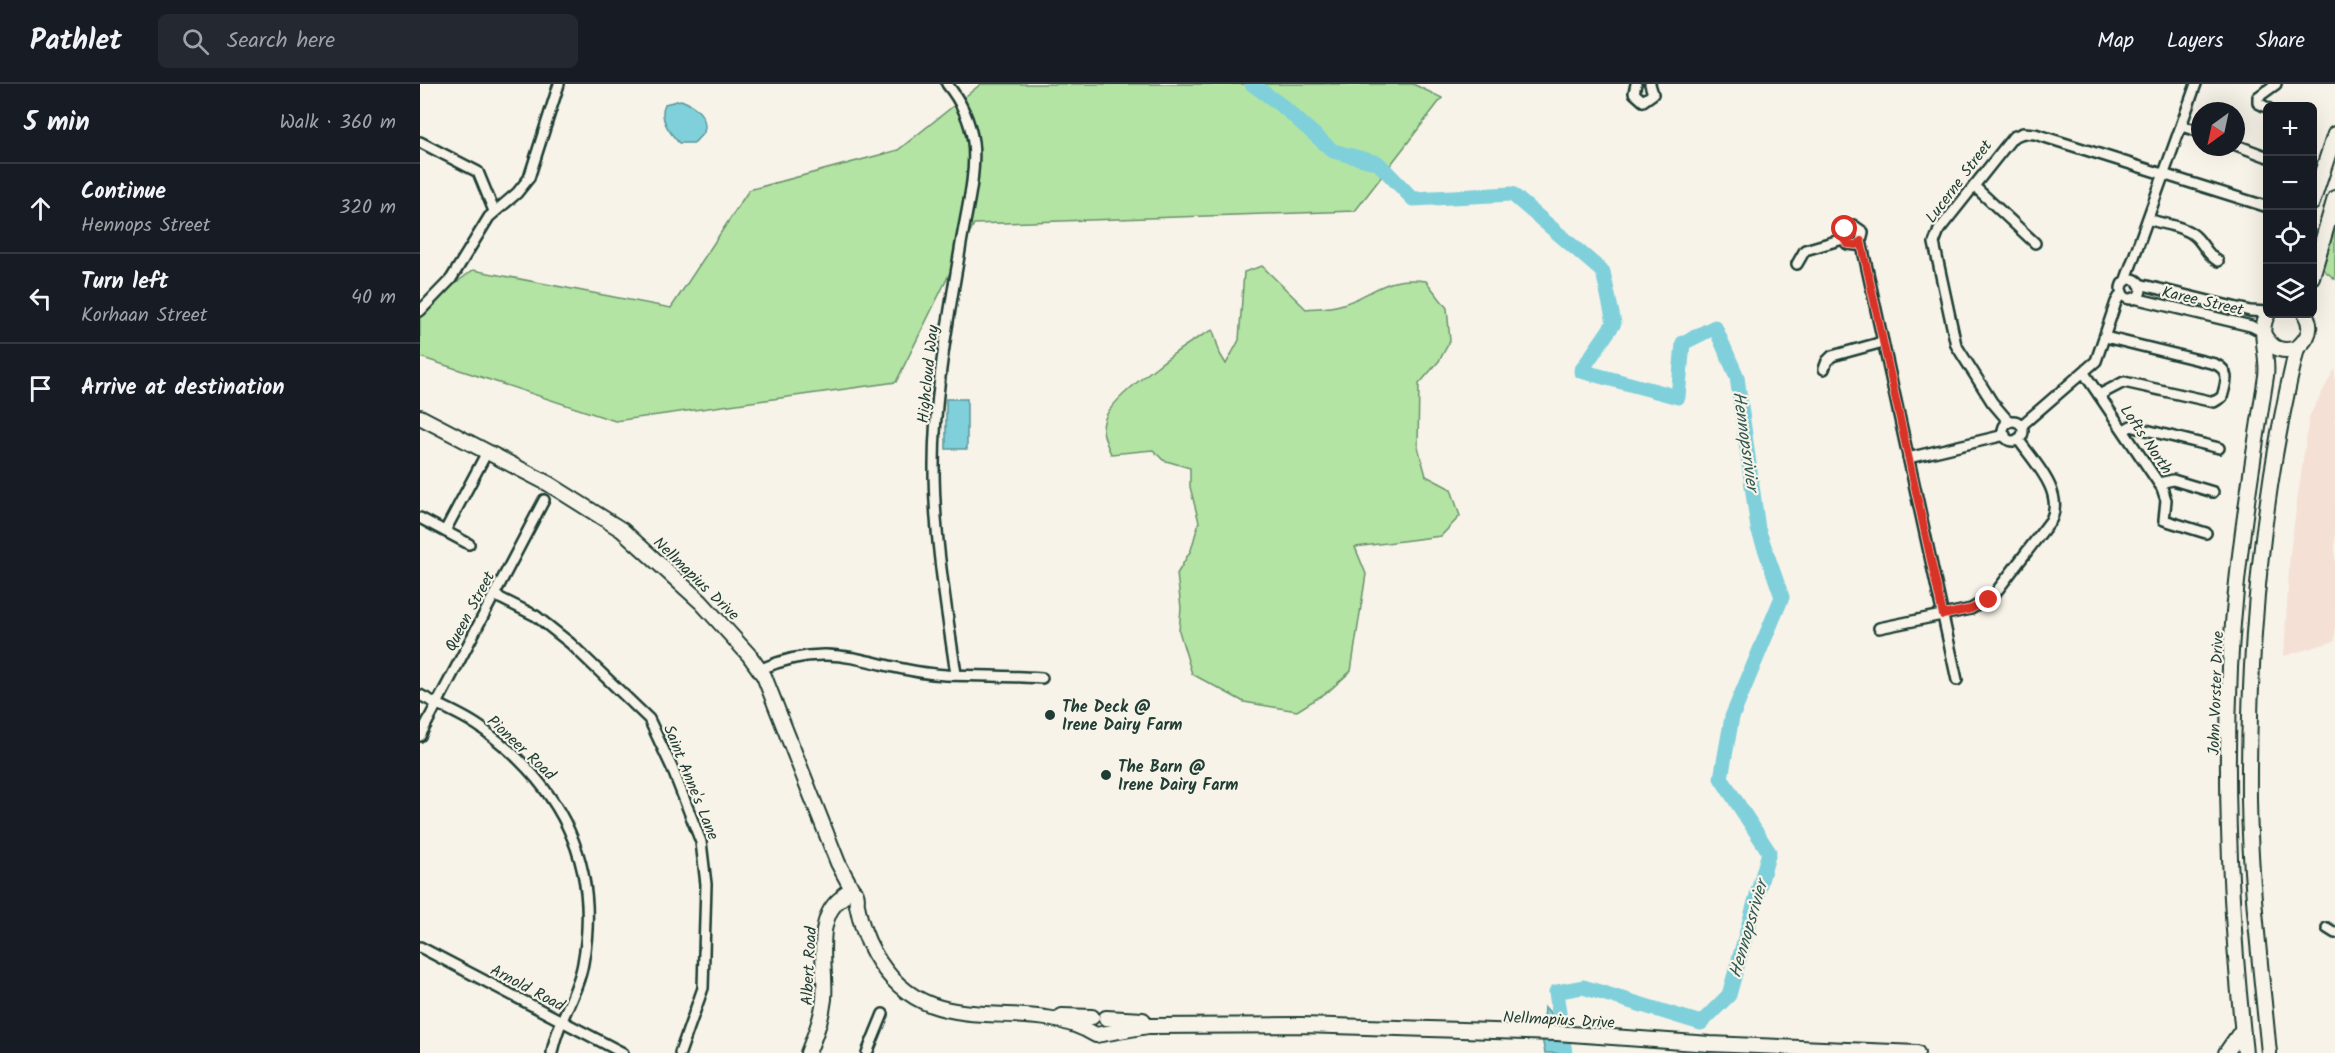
<!DOCTYPE html>
<html lang="en">
<head>
<meta charset="utf-8">
<style>
	body { margin:0; font-family:Kalam,sans-serif; background:#242831; color:#f1f3f6 }
	.controls { position:absolute; right:18px; top:18px; display:grid; overflow:hidden; border-radius:9px; box-shadow:0 6px 24px #0002 }
	.controls button { width:54px; height:54px; display:grid; place-items:center; padding:0; border:0; border-bottom:2px solid #363941; background:#171b24; color:#f1f3f6; font:30px sans-serif }
	.compass { position:absolute; left:1771px; top:18px; width:54px; height:54px; border-radius:50%; background:#171b24; box-shadow:0 6px 24px #0002; rotate:213deg }
	.stop { position:absolute; width:18px; height:18px; margin:-14px; border:4px solid #d93025; border-radius:50%; background:#fff }
	.stop.end { background:#d93025; border-color:#fff; box-shadow:0 2px 6px #0008 }
	.list { margin:0; padding:0; list-style:none }
	h2 { display:flex; justify-content:space-between; align-items:center; height:78px; margin:0; padding:0 24px; font-size:26px }
	h2 small { font-size:20px; font-weight:400; color:#9ea1a6 }
	.list li { display:grid; grid-template-columns:39px 1fr auto; gap:18px; align-items:center; box-sizing:border-box; height:90px; padding:0 24px; border-top:2px solid #363941 }
	.list b { display:block; font-size:22px; white-space:nowrap }
	.list p { margin:0; font-size:20px; white-space:nowrap; color:#9ea1a6 }
	.list em { font-size:20px; font-style:normal; color:#9ea1a6 }
	.icon { flex:none; width:33px; height:33px; fill:none; stroke:currentColor; stroke-width:2; stroke-linecap:round; stroke-linejoin:round }
	.map { position:relative; flex:none; width:1915px; height:969px; overflow:hidden }
	header { display:flex; align-items:center; gap:36px; box-sizing:border-box; height:84px; padding:0 30px; background:#171b24; border-bottom:2px solid #363941 }
	header strong { font-size:28px }
	nav { display:flex; gap:33px; margin-inline-start:auto; font-size:21px }
	.search { width:420px; height:54px; background:#242831; display:flex; align-items:center; gap:15px; box-sizing:border-box; padding:0 21px; border-radius:9px; color:#9ea1a6; font-size:22px }
	main { display:flex }
	aside { flex:1; background:#171b24 }
	.map>svg:first-child { display:block }
	.built { fill:#f5e0d5 }
	.green { fill:#b3e4a3; stroke:#69906c; stroke-width:1.5 }
	.water { fill:#80d0db; stroke:#599598; stroke-width:1.5 }
	.lines { fill:none; stroke-linecap:round; stroke-linejoin:round }
	.river { stroke:#80d0db; stroke-width:15 }
	.street-casing { stroke:#1f3d34; stroke-width:14 }
	.secondary-casing { stroke:#1f3d34; stroke-width:18 }
	.street { stroke:#f7f3e8; stroke-width:9 }
	.secondary { stroke:#f7f3e8; stroke-width:14 }
	.route { stroke:#d93025; stroke-width:8 }
	.poi-dot { fill:#1f3d34; stroke:#f7f3e8; stroke-width:2 }
	.labels { text-anchor:middle; stroke-width:4.5; stroke-linejoin:round; paint-order:stroke }
	.street-label { font-size:16px; fill:#1f3d34; stroke:#f7f3e8 }
	.poi-label { font-size:16px; font-weight:bold; fill:#1f3d34; stroke:#f7f3e8; text-anchor:start }
	.water-label { font-size:18px; font-style:italic; fill:#325a55; stroke:#f7f3e8 }
</style>
</head>
<body>
<header>
<strong>Pathlet</strong>
<div class="search"><svg class="icon" aria-label="search" viewBox="0 0 24 24"><circle cx="10" cy="10" r="6"/><path d="M15 15l6 6"/></svg>Search here</div>
<nav><a>Map</a><a>Layers</a><a>Share</a></nav>
</header>
<main>
<aside>
<h2>5 min<small>Walk · 360 m</small></h2>
<ul class="list">
<li><svg class="icon" aria-label="ahead" viewBox="0 0 24 24"><path d="M12 20V5M6 11l6-6 6 6"/></svg><div><b>Continue</b><p>Hennops Street</p></div><em>320 m</em></li>
<li><svg class="icon" aria-label="left" viewBox="0 0 24 24"><path d="M17 20v-9H6M10 6l-5 5 5 5"/></svg><div><b>Turn left</b><p>Korhaan Street</p></div><em>40 m</em></li>
<li><svg class="icon" aria-label="arrive" viewBox="0 0 24 24"><path d="M6 21V4h12l-3 4 3 4H6"/></svg><div><b>Arrive at destination</b></div></li>
</ul>
</aside>
<div class="map">
<svg width="1915" height="969" viewBox="0 0 1915 969">
	<rect width="100%" height="100%" fill="#f7f3e8"/>
	<filter id="ink" filterUnits="userSpaceOnUse"><feTurbulence type="fractalNoise" baseFrequency=".0167" numOctaves="2"/><feDisplacementMap in="SourceGraphic" scale="12" xChannelSelector="R" yChannelSelector="G"/><feConvolveMatrix kernelMatrix="1 2 1 2 8 2 1 2 1" color-interpolation-filters="sRGB"/></filter>
	<g filter="url(#ink)">
		<path class="built" d="M1915,284V557L1864,572L1870,469L1889,333Z"/>
		<g class="green">
			<path d="M561,0H993L1022,14L935,127L554,140L476,298L195,337L0,273V226L53,186L251,224L329,106L478,66Z"/>
			<path d="M1915,135V195L1900,183Z"/>
			<path d="M842,182L886,225C897,224 910,224 920,221C954,211 964,191 1006,197L1027,224L1030,257L1019,277L999,300L998,363L1006,392L1031,405L1040,432L1021,452L935,463L946,490L931,587L909,607L877,627L824,618L772,590L759,547L761,524L757,490L771,466L779,438L770,403V384L743,376L733,366L691,370C685,356 679,345 687,330C699,308 769,256 793,246L800,270L806,280L819,256L824,188Z"/>
		</g>
		<g class="water">
			<path d="M261,16C274,21 289,32 284,48L274,59H259C250,49 238,34 245,20Z"/>
			<rect x="526" y="315" width="21" height="50"/>
			<path d="M1125,923L1145,945L1146,969H1125L1122,954Z"/>
		</g>
		<g class="lines">
			<path class="river" d="M832,0L861,21L913,67L958,79L993,115L1092,110L1183,188L1194,239L1161,287L1258,313L1263,259L1295,243L1317,293L1338,445L1362,513L1312,633L1301,694L1349,768L1309,911L1281,939L1163,903L1136,908L1145,969"/>
			<g class="street-casing">
				<g id="street">
					<path d="M527,0C540,16 550,37 553,58C557,92 545,132 540,166C528,237 514,310 514,382C514,452 526,522 536,590"/>
					<path d="M1216,0L1214,9L1223,17L1233,10L1230,0"/>
					<path d="M1848,24L1838,19V13L1856,0"/>
					<path d="M1762,42L1780,48"/>
					<path d="M0,58L58,88L74,127"/>
					<path d="M1816,61L1848,73"/>
					<path d="M1554,102L1615,159"/>
					<path d="M1728,135C1741,140 1765,142 1775,152C1784,160 1786,170 1798,177"/>
					<path d="M1441,157L1436,161L1427,160L1423,155L1425,145L1433,141L1443,148L1441,157L1537,596"/>
					<path d="M1377,180L1385,166L1423,155"/>
					<circle cx="1711" cy="205" r="10"/>
					<path d="M1705,198L1776,0"/>
					<path d="M1719,200L1830,227L1848,228"/>
					<path d="M1714,214L1831,242L1843,248"/>
					<path d="M0,227L31,195L69,133L97,109L109,94L139,0"/>
					<path d="M1404,285L1407,277L1412,272L1463,258"/>
					<path d="M1664,289L1742,404L1746,416L1744,436L1786,449"/>
					<path d="M1679,311L1704,298L1794,318L1802,313C1806,299 1811,287 1795,280L1685,253"/>
					<circle cx="1593" cy="347" r="10"/>
					<path d="M1589,338L1572,318L1536,261L1514,159L1519,146L1593,53L1603,49L1615,50L1848,123"/>
					<path d="M1602,341L1676,277L1696,218L1702,208"/>
					<path d="M1704,346L1711,342L1718,344L1799,364"/>
					<path d="M1488,374L1585,351"/>
					<path d="M1739,399L1753,396L1793,408"/>
					<path d="M0,434L49,460"/>
					<path d="M25,447L67,368"/>
					<path d="M74,511L116,532L150,559L229,635L252,684L281,758L286,800L283,904L260,969"/>
					<path d="M1459,544L1551,525L1573,512L1631,436C1645,408 1613,377 1598,355"/>
					<path d="M341,585C416,552 453,587 526,591C558,592 590,592 622,594"/>
					<path d="M0,611C21,623 45,631 64,646C142,704 181,781 163,879C158,910 137,937 132,969"/>
					<path d="M0,652L124,416"/>
					<path d="M1907,844L1915,849"/>
					<path d="M0,863L203,969"/>
					<path d="M447,969L463,930"/>
				</g>
			</g>
			<g class="secondary-casing">
				<g id="secondary">
					<path d="M1892,119L1915,50"/>
					<path d="M1892,193L1915,114"/>
					<path d="M1844,251C1852,265 1862,269 1877,264C1889,254 1893,243 1885,230"/>
					<path d="M0,333L129,400L202,446L281,518L329,571L344,592L418,779L433,807"/>
					<path d="M424,810L431,806L436,809C438,814 436,816 437,821C440,837 446,855 454,869C508,966 602,906 676,951L728,942L882,941L1137,949L1290,960L1497,969"/>
					<path d="M642,932L672,933"/>
					<path d="M686,934L723,936"/>
					<path d="M388,969C395,951 402,934 404,915C407,884 392,833 423,813"/>
					<path d="M1806,969L1822,946"/>
					<path d="M1825,969C1811,841 1804,713 1810,584C1815,486 1831,389 1846,292C1849,272 1837,246 1848,230"/>
					<path d="M1849,969C1841,885 1830,800 1829,715C1828,563 1841,412 1877,264"/>
				</g>
			</g>
			<use href="#street" class="street"/>
			<use href="#secondary" class="secondary"/>
		</g>
	</g>
	<g class="lines" filter="url(#ink)">
		<path class="route" d="M1425,145L1423,154L1427,160L1436,161L1441,157L1523,531L1551,525L1569,516"/>
	</g>
	<g class="poi-dot">
		<circle cx="630" cy="631" r="6"/>
		<circle cx="686" cy="691" r="6"/>
	</g>
	<g class="labels">
		<g class="street-label">
			<text transform="translate(1538 97) rotate(-53)" y="6">Lucerne Street</text>
			<text transform="translate(1783 216) rotate(13)" y="6">Karee Street</text>
			<text transform="translate(507 290) rotate(-84)" y="6">Highcloud Way</text>
			<text transform="translate(1727 355) rotate(56)" y="6">Lofts North</text>
			<text transform="translate(277 494) rotate(44)" y="6">Nellmapius Drive</text>
			<text transform="translate(49 527) rotate(-62)" y="6">Queen Street</text>
			<text transform="translate(1795 609) rotate(-88)" y="6">John Vorster Drive</text>
			<text transform="translate(102 663) rotate(43)" y="6">Pioneer Road</text>
			<text transform="translate(272 698) rotate(68)" y="6">Saint Anne's Lane</text>
			<text transform="translate(388 882) rotate(-87)" y="6">Albert Road</text>
			<text transform="translate(108 903) rotate(28)" y="6">Arnold Road</text>
			<text transform="translate(1139 935) rotate(3)" y="6">Nellmapius Drive</text>
		</g>
		<g class="poi-label">
			<text x="642" y="628">The Deck @<tspan x="642" dy="18">Irene Dairy Farm</tspan></text>
			<text x="698" y="688">The Barn @<tspan x="698" dy="18">Irene Dairy Farm</tspan></text>
		</g>
		<g class="water-label">
			<text transform="translate(1326 357) rotate(82)" y="6">Hennopsrivier</text>
			<text transform="translate(1328 845) rotate(-74)" y="6">Hennopsrivier</text>
		</g>
	</g>
</svg>
<div class="controls">
<button>+</button>
<button>−</button>
<button><svg class="icon" aria-label="locate" viewBox="0 0 24 24"><circle cx="12" cy="12" r="6"/><path d="M12 2v4M12 18v4M2 12h4M18 12h4"/></svg></button>
<button><svg class="icon" aria-label="layers" viewBox="0 0 24 24"><path d="M12 4l9 5-9 5-9-5zM3 14l9 5 9-5"/></svg></button>
</div>
<svg class="compass" viewBox="-18 -18 36 36"><path d="M0-13l5 13h-10z" fill="#e53935"/><path d="M0 13l5-13h-10z" fill="#9ea1a6"/></svg>
<div class="stop" style="left:1425px;top:145px"></div>
<div class="stop end" style="left:1569px;top:516px"></div>
</div>
</main>
</body>
</html>
